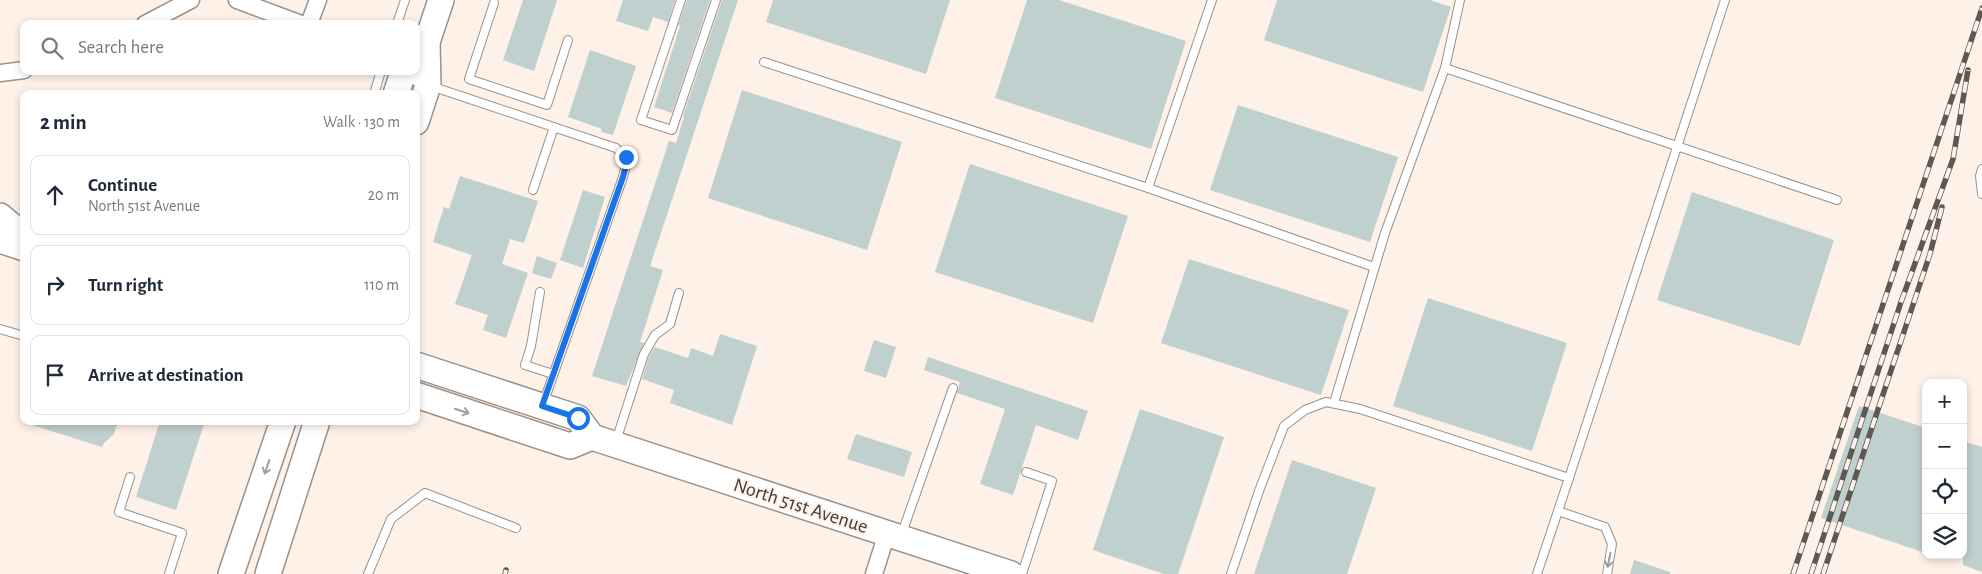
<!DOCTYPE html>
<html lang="en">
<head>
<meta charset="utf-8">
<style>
	body { margin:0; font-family:"Alegreya Sans",sans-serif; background:#f2f2f3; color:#1f2937 }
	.controls { position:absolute; right:15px; bottom:15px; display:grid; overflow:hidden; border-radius:10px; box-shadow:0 2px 8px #0003 }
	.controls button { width:45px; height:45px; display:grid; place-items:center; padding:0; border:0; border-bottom:1px solid #e0e1e3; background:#fff; color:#1f2937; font:25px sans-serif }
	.stop { position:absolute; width:15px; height:15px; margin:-11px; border:4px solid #1a73e8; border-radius:50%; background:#fff }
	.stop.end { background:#1a73e8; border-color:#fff; box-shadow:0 1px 5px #0008 }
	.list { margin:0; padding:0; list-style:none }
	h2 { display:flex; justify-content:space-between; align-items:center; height:65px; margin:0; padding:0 20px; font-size:21px }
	h2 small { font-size:16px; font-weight:400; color:#747a83 }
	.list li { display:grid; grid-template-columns:32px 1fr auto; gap:15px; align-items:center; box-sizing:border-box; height:80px; margin:0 10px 10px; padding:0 10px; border:1px solid #e0e1e3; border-radius:10px }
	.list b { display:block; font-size:19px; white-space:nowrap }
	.list p { margin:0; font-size:16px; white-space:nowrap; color:#747a83 }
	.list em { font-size:16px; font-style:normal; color:#747a83 }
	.icon { flex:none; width:28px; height:28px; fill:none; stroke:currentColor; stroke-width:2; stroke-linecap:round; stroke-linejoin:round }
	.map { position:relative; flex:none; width:1982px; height:574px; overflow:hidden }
	.search { position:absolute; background:#fff; box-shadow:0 2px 8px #0003; left:20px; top:20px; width:400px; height:55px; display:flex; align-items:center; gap:12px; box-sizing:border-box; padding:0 18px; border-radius:10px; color:#747a83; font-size:19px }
	.panel { position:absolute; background:#fff; box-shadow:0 2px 8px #0003; left:20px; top:90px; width:400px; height:335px; border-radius:10px }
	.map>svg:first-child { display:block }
	.building { fill:#c0d0ce }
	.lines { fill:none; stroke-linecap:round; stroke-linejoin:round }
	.service-casing { stroke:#9c9189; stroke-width:10 }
	.minor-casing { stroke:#9c9189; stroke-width:19 }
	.primary-casing { stroke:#9c9189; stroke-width:28 }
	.service { stroke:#fff; stroke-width:8 }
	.minor { stroke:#fff; stroke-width:16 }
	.primary { stroke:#fff; stroke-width:25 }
	.rail-casing { stroke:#5e5854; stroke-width:5.5 }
	.rail { stroke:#fdf1e8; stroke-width:4; stroke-dasharray:11; stroke-linecap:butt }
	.oneway { stroke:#a09e9c }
	.route { stroke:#1a73e8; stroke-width:6 }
	.labels { text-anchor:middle; stroke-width:4; stroke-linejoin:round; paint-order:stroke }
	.street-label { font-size:20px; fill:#403c39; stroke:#fdf1e8 }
</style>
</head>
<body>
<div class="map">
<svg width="1982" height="574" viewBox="0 0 1982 574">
	<rect width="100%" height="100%" fill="#fdf1e8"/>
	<g class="building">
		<path d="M523,0H557L534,71L503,60Z"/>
		<path d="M623,0H675L668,22L653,17L648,31L616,21Z"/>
		<path d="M687,0H710L672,113L654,107L680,26L678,25Z"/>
		<path d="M722,0H738L650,266L663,270L640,342L644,343L626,386L592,376L669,141L676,143L684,117L683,116Z"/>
		<path d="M773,0H950L926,74L766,22Z"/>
		<path d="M1027,0H1059L1186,41L1151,149L995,98Z"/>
		<path d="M1277,0H1430L1451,7L1423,92L1264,40Z"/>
		<path d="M590,50L636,66L613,135L601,132L602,129L568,117Z"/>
		<path d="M742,90L902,142L867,250L708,198Z"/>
		<path d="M1238,105L1398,157L1370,242L1210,190Z"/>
		<path d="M970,164L1128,216L1093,323L935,272Z"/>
		<path d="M460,176L538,201L524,243L510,239L502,264L528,273L506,338L483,330L488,315L455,304L472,255L433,242L444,207L449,209Z"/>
		<path d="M583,190L605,197L583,268L560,260Z"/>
		<path d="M1692,192L1834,240L1800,346L1657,300Z"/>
		<path d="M537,256L557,263L551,279L532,273Z"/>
		<path d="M1189,259L1349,310L1321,395L1161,343Z"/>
		<path d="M1428,298L1567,343L1532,451L1393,406Z"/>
		<path d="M720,334L757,346L732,425L670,403L674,390L642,379L649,356L655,347L688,358L691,348L713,356Z"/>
		<path d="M874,340L896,347L886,378L864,371Z"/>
		<path d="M928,357L1088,411L1078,440L1036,425L1013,495L980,484L1005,409L957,393L960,382L924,370Z"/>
		<path d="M1859,406L1926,428V553L1821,518Z"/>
		<path d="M1140,409L1224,437L1178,574H1164L1093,550Z"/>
		<path d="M29,421H118L114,434L104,443L102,447L29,424Z"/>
		<path d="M160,421H205L176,510L136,497Z"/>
		<path d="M856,434L912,452L904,477L847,459Z"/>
		<path d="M1963,441L1982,447V572L1963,565Z"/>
		<path d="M1292,460L1376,488L1347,574H1254Z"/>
		<path d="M1634,560L1670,572V574H1630Z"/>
	</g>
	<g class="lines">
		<g class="service-casing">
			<g id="service">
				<path d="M681,0L641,120L672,130L716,0"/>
				<path d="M494,3L469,79L547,105L568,40"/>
				<path d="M397,24L405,0"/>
				<path d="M764,62L1148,188L1212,0"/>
				<path d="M1445,68L1837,200"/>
				<path d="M404,77L616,148L626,157V165L623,177L543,404"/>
				<path d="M374,94L381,71"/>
				<path d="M1982,169L1980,176L1982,194"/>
				<path d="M1148,188L1374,267"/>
				<path d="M533,190L554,127"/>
				<path d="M540,292L531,346L525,365L553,374"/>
				<path d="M0,329L24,336"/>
				<path d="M1334,403L1385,233L1445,68L1460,0"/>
				<path d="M616,441L644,354L655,335L670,324L679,293"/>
				<path d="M130,477L119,512L182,533L169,574"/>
				<path d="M1569,478L1725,0"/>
				<path d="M1558,511L1605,527L1612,544L1607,574"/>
				<path d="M901,536L953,388"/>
				<path d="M368,574L391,519L425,493L516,528"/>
				<path d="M1022,574L1052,481L1026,472"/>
				<path d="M1231,574L1259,491L1284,426L1305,410L1326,402L1360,409L1569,478L1537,574"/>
			</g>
		</g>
		<g class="minor-casing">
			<g id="minor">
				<path d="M237,0L301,24"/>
				<path d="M145,24L191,0"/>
				<path d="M309,24L318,0"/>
				<path d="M0,73L24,70"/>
				<path d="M874,574L887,533"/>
			</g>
		</g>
		<g class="primary-casing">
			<g id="primary">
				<path d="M418,55L427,42L441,0"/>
				<path d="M396,94L402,76L405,71"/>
				<path d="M416,122L428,85L427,42"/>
				<path d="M0,216L24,236"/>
				<path d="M0,240L24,248"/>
				<path d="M416,365L578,418L592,437L1011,574"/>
				<path d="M416,395L570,446L592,437"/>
				<path d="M231,574L283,421"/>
				<path d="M268,574L317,421"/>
			</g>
		</g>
		<use href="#service" class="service"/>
		<use href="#minor" class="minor"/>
		<use href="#primary" class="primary"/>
		<g class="rail-casing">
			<g id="rail">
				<path d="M505,574L506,570"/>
				<path d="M1793,574L1982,8"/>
				<path d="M1811,574L1901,302L1953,159L1968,70"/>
				<path d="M1823,574L1930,254L1942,207"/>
			</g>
		</g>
		<use href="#rail" class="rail"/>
	</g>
	<defs><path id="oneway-shaft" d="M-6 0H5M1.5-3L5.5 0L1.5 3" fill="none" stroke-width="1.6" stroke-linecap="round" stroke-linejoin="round" transform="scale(1.25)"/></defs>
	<g class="oneway">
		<use href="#oneway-shaft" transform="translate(462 411) rotate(18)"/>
		<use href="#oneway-shaft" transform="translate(267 467) rotate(109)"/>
		<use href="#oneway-shaft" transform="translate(1609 560) rotate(101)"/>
	</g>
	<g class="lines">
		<path class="route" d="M578,418L542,406L623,177L626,165V157"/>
	</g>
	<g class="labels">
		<g class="street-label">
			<text transform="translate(801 505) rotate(18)" y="7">North 51st Avenue</text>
		</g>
	</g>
</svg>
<div class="controls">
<button>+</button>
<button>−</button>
<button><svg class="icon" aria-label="locate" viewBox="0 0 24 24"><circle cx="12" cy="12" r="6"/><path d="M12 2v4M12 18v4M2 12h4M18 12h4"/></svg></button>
<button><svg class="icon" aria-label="layers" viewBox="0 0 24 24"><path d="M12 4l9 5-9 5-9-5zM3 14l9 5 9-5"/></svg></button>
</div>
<div class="stop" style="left:578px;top:418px"></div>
<div class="stop end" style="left:626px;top:157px"></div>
<div class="search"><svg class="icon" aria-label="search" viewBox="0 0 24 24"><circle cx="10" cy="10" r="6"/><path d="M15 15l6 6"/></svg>Search here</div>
<section class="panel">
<h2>2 min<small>Walk · 130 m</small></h2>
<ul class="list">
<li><svg class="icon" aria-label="ahead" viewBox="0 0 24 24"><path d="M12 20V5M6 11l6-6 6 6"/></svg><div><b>Continue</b><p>North 51st Avenue</p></div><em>20 m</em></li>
<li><svg class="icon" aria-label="right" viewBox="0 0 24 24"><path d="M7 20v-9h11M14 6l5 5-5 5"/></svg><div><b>Turn right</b></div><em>110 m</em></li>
<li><svg class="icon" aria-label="arrive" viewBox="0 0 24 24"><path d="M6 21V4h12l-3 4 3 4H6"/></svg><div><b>Arrive at destination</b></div></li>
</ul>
</section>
</div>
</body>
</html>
